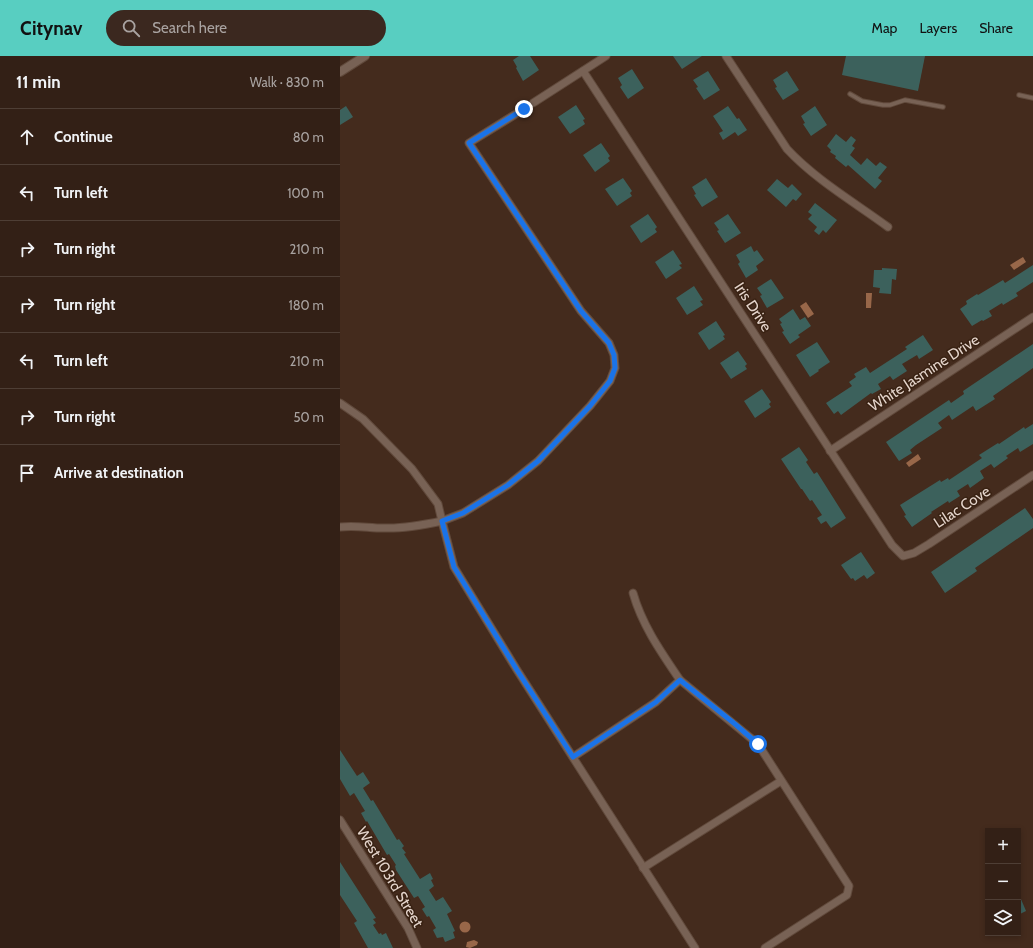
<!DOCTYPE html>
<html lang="en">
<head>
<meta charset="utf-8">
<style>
	body { margin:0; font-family:Cabin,sans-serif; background:#3b281f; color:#f1f3f6 }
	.controls { position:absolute; right:12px; bottom:12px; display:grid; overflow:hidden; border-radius:0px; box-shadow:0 2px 6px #0003 }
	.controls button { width:36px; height:36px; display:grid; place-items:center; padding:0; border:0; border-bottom:1px solid #4e3e35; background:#332016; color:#f1f3f6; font:20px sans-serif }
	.stop { position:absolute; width:12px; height:12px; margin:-9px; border:3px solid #1a73e8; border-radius:50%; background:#fff }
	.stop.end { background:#1a73e8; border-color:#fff; box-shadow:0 1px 4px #0008 }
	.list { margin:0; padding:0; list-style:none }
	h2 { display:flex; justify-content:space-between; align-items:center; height:52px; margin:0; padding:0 16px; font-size:17px }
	h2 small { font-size:13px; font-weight:400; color:#a9a3a1 }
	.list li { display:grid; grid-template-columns:26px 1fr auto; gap:12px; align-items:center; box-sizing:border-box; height:56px; padding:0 16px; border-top:1px solid #4e3e35 }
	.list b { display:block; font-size:15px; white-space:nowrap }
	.list em { font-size:13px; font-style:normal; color:#a9a3a1 }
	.icon { flex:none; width:22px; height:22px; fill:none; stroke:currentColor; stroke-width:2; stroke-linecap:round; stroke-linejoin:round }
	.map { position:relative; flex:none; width:693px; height:892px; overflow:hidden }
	header { display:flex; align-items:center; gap:24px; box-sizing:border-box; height:56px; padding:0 20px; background:#58cec1; color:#111 }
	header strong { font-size:19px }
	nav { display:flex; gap:22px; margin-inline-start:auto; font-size:14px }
	.search { width:280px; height:36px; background:#3b281f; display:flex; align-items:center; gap:10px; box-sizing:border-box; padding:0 14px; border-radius:22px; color:#a9a3a1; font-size:15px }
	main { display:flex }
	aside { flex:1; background:#332016 }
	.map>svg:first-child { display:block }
	.water { fill:#986749 }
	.building { fill:#3c615c }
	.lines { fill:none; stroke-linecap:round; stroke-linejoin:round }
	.service-casing { stroke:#614a3c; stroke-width:5.5 }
	.minor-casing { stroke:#614a3c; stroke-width:9 }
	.tertiary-casing { stroke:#614a3c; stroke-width:10 }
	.service { stroke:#786255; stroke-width:3.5 }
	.minor { stroke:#786255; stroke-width:7 }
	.tertiary { stroke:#786255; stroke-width:8 }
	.route { stroke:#1a73e8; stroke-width:5 }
	.labels { text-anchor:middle; stroke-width:3; stroke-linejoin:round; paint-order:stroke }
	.street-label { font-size:15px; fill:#e5d5cc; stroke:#392213 }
</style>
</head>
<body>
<header>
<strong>Citynav</strong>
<div class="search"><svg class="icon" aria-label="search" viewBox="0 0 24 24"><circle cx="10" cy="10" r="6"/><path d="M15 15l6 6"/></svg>Search here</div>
<nav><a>Map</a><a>Layers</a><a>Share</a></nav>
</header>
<main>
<aside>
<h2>11 min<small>Walk · 830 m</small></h2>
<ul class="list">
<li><svg class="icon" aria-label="ahead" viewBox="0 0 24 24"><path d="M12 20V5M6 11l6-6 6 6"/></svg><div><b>Continue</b></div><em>80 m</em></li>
<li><svg class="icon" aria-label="left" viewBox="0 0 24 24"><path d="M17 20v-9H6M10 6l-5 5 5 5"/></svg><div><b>Turn left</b></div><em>100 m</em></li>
<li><svg class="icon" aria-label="right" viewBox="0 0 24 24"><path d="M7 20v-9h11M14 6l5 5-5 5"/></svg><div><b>Turn right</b></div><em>210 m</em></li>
<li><svg class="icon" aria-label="right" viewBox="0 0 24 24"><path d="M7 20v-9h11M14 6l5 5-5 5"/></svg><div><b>Turn right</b></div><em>180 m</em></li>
<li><svg class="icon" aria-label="left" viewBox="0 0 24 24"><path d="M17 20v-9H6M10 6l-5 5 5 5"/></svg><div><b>Turn left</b></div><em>210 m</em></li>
<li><svg class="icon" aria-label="right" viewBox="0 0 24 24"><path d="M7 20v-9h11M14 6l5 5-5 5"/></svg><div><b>Turn right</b></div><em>50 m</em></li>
<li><svg class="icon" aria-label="arrive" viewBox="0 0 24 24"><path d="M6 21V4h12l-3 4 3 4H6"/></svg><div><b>Arrive at destination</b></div></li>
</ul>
</aside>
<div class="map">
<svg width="693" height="892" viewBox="0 0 693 892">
	<rect width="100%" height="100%" fill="#442b1d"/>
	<g class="water">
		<path d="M683,201L686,206L674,214L670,209Z"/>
		<path d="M526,237H532L531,252H526Z"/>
		<path d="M466,246L474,258L468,262L460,250Z"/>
		<path d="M578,398L581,403L569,411L566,407Z"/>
		<circle cx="125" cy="871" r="5.5"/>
		<path d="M134,884L138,886L137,889L130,892L126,891L127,886Z"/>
	</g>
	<g class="building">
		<path d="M179,0H190L199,14L183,25L176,12L177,11L173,4Z"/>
		<path d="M333,0H362L342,13Z"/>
		<path d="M506,0H585L578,35L502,19Z"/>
		<path d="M292,13L304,32L288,43L280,31L282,29L278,22Z"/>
		<path d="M368,15L380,34L364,44L356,32L358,31L353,24Z"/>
		<path d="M447,15L459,34L443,44L435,32L437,31L433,24Z"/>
		<path d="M236,49L245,63L243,64L245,68L230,78L218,61Z"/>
		<path d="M6,50L13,61L0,69V54Z"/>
		<path d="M388,50L397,63L399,62L407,74L398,80L395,76L383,84L379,77L383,75L373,60Z"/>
		<path d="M475,50L487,69L471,80L463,68L465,67L461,60Z"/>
		<path d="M496,78L506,86L511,80L516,84L512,90L515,92L510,99L521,109L527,102L536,110L540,106L547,111L538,122L542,125L535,133L508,109L506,111L495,102L496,100L490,96L491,94L487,90Z"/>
		<path d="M261,87L270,100L268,102L270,105L255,116L243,99Z"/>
		<path d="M283,122L292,135L290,137L292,140L277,150L265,133Z"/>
		<path d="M366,122L378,141L362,151L354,139L356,138L352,131Z"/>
		<path d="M437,123L448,132L452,128L462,138L456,145L453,143L446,151L427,134Z"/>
		<path d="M475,147L497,164L486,177L483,174L479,179L474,175L477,171L468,163L472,159L468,156Z"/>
		<path d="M308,158L317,171L315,173L317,176L301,187L290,170Z"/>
		<path d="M388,158L401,177L385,187L377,175L379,174L374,167Z"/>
		<path d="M411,190L414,196L417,194L424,204L416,210L418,214L406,222L398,208L400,206L396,199Z"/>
		<path d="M333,194L342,208L339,209L342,212L326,223L315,206Z"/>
		<path d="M693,209V226L676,237L678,240L663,249L662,247L649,255L652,260L643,265L642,264L632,270L620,253L627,248L626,245L637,238L638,239L663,224L665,227Z"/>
		<path d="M542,212L557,213L556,224L552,223L551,238L539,237L540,232L533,231L534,214H542Z"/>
		<path d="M431,223L444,242L427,252L420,240L422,239L417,232Z"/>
		<path d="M354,230L363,244L360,245L363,249L347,259L336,242Z"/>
		<path d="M453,253L460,264L465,261L471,270L458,279L460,281L450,288L442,276L444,275L440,268L442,267L439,263Z"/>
		<path d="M376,265L385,279L383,280L385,283L369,294L358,277Z"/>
		<path d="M583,279L593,294L579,303L577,299L562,308L567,315L553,324L550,320L538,328L541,333L532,338L531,337L501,359L498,355L494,358L486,347L512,330L509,326L516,321L514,318L526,311L530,317L567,293L565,291Z"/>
		<path d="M477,286L490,306L478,314L479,315L470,321L456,299Z"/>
		<path d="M693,288V312L653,340L655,343L636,355L633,350L612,364L609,359L598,367L602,372L576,389L570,394L572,397L559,405L546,386L609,344L611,347L624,338L623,335Z"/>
		<path d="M398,295L407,308L405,310L407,313L391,323L380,307Z"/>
		<path d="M422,333L431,346L429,348L431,351L415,362L404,345Z"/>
		<path d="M693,368V388L680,396L678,392L666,400L668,402L654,412L651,408L640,415L644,422L630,432L628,428L617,435L620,440L609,447L608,445L591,456L592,457L572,471L564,460L566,459L560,449L600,424L601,426L608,422L609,424L642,402L639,399L658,387L659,388L684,371L685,373Z"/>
		<path d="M459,391L468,404L466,406L474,418L477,416L506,462L491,472L486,465L481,468L477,462L482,459L472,444L470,445L462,433H461L441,403Z"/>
		<path d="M685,452L693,463V472L635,512L637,515L605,537L591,516Z"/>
		<path d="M521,496L535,517L527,523L524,519L515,525L513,522L511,523L501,509Z"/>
		<path d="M0,694L17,720L23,716L30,727L23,732L31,745L33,744L57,784L59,783L64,790L62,792L66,797L64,798L80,823L90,817L93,823L91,824L94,830L89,834L96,845L103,841L112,855L107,858L115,875L113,876L115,882L105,886L103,881L97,882L93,874L96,872L89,860L87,861L82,853L85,851L78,840L74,842L56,814L55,810L56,809L49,798L47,799L27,765L26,766L21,757L25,755L14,737L10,740L0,723Z"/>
		<path d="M0,806L36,862L33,863L36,867L33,869L39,878L41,877L42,879L46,877L53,892H28L14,867L17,865L0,839Z"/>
		<path d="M678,836L686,855L678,859Z"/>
	</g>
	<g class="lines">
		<g class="service-casing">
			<g id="service">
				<path d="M510,38L522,45L543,49H550L565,44L603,51"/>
				<path d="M679,39L693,42"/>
			</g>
		</g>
		<g class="minor-casing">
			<g id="minor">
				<path d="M386,0L447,93C476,124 514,146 548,171"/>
				<path d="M243,15L552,489L563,500L574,497L589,488L693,419"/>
				<path d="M193,47L266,0"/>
				<path d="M0,347L23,363L72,413L98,448L102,465L123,457L168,429L198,405L250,350L270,325L275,312L274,299L269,287L241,255L129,87L184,53"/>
				<path d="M490,395L693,261"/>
				<path d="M0,471C15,469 29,472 44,472C63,473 83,469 102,465L114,511L177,614L355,892"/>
				<path d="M293,537C302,569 321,596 340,624"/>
				<path d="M233,701L316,646L340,624L418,688L509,830L507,839L425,892"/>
				<path d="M0,764L68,872L77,892"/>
				<path d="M303,812L441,725"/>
			</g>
		</g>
		<g class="tertiary-casing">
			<path id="tertiary" d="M0,16L25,0"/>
		</g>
		<use href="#service" class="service"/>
		<use href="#minor" class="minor"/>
		<use href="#tertiary" class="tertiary"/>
	</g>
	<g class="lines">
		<path class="route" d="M184,53L129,87L241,255L269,287L274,299L275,312L270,325L250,350L198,405L168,429L123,457L102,465L114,511L177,614L233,701L316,646L340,624L395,668L418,688"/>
	</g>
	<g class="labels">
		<g class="street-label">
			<text transform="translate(413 251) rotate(57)" y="5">Iris Drive</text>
			<text transform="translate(584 317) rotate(-33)" y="5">White Jasmine Drive</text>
			<text transform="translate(622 451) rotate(-33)" y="5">Lilac Cove</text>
			<text transform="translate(50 821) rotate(59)" y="5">West 103rd Street</text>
		</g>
	</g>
</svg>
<div class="controls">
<button>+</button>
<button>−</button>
<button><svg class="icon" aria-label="layers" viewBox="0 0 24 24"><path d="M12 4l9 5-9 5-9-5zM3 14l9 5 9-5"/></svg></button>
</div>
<div class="stop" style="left:418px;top:688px"></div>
<div class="stop end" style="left:184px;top:53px"></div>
</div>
</main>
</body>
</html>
